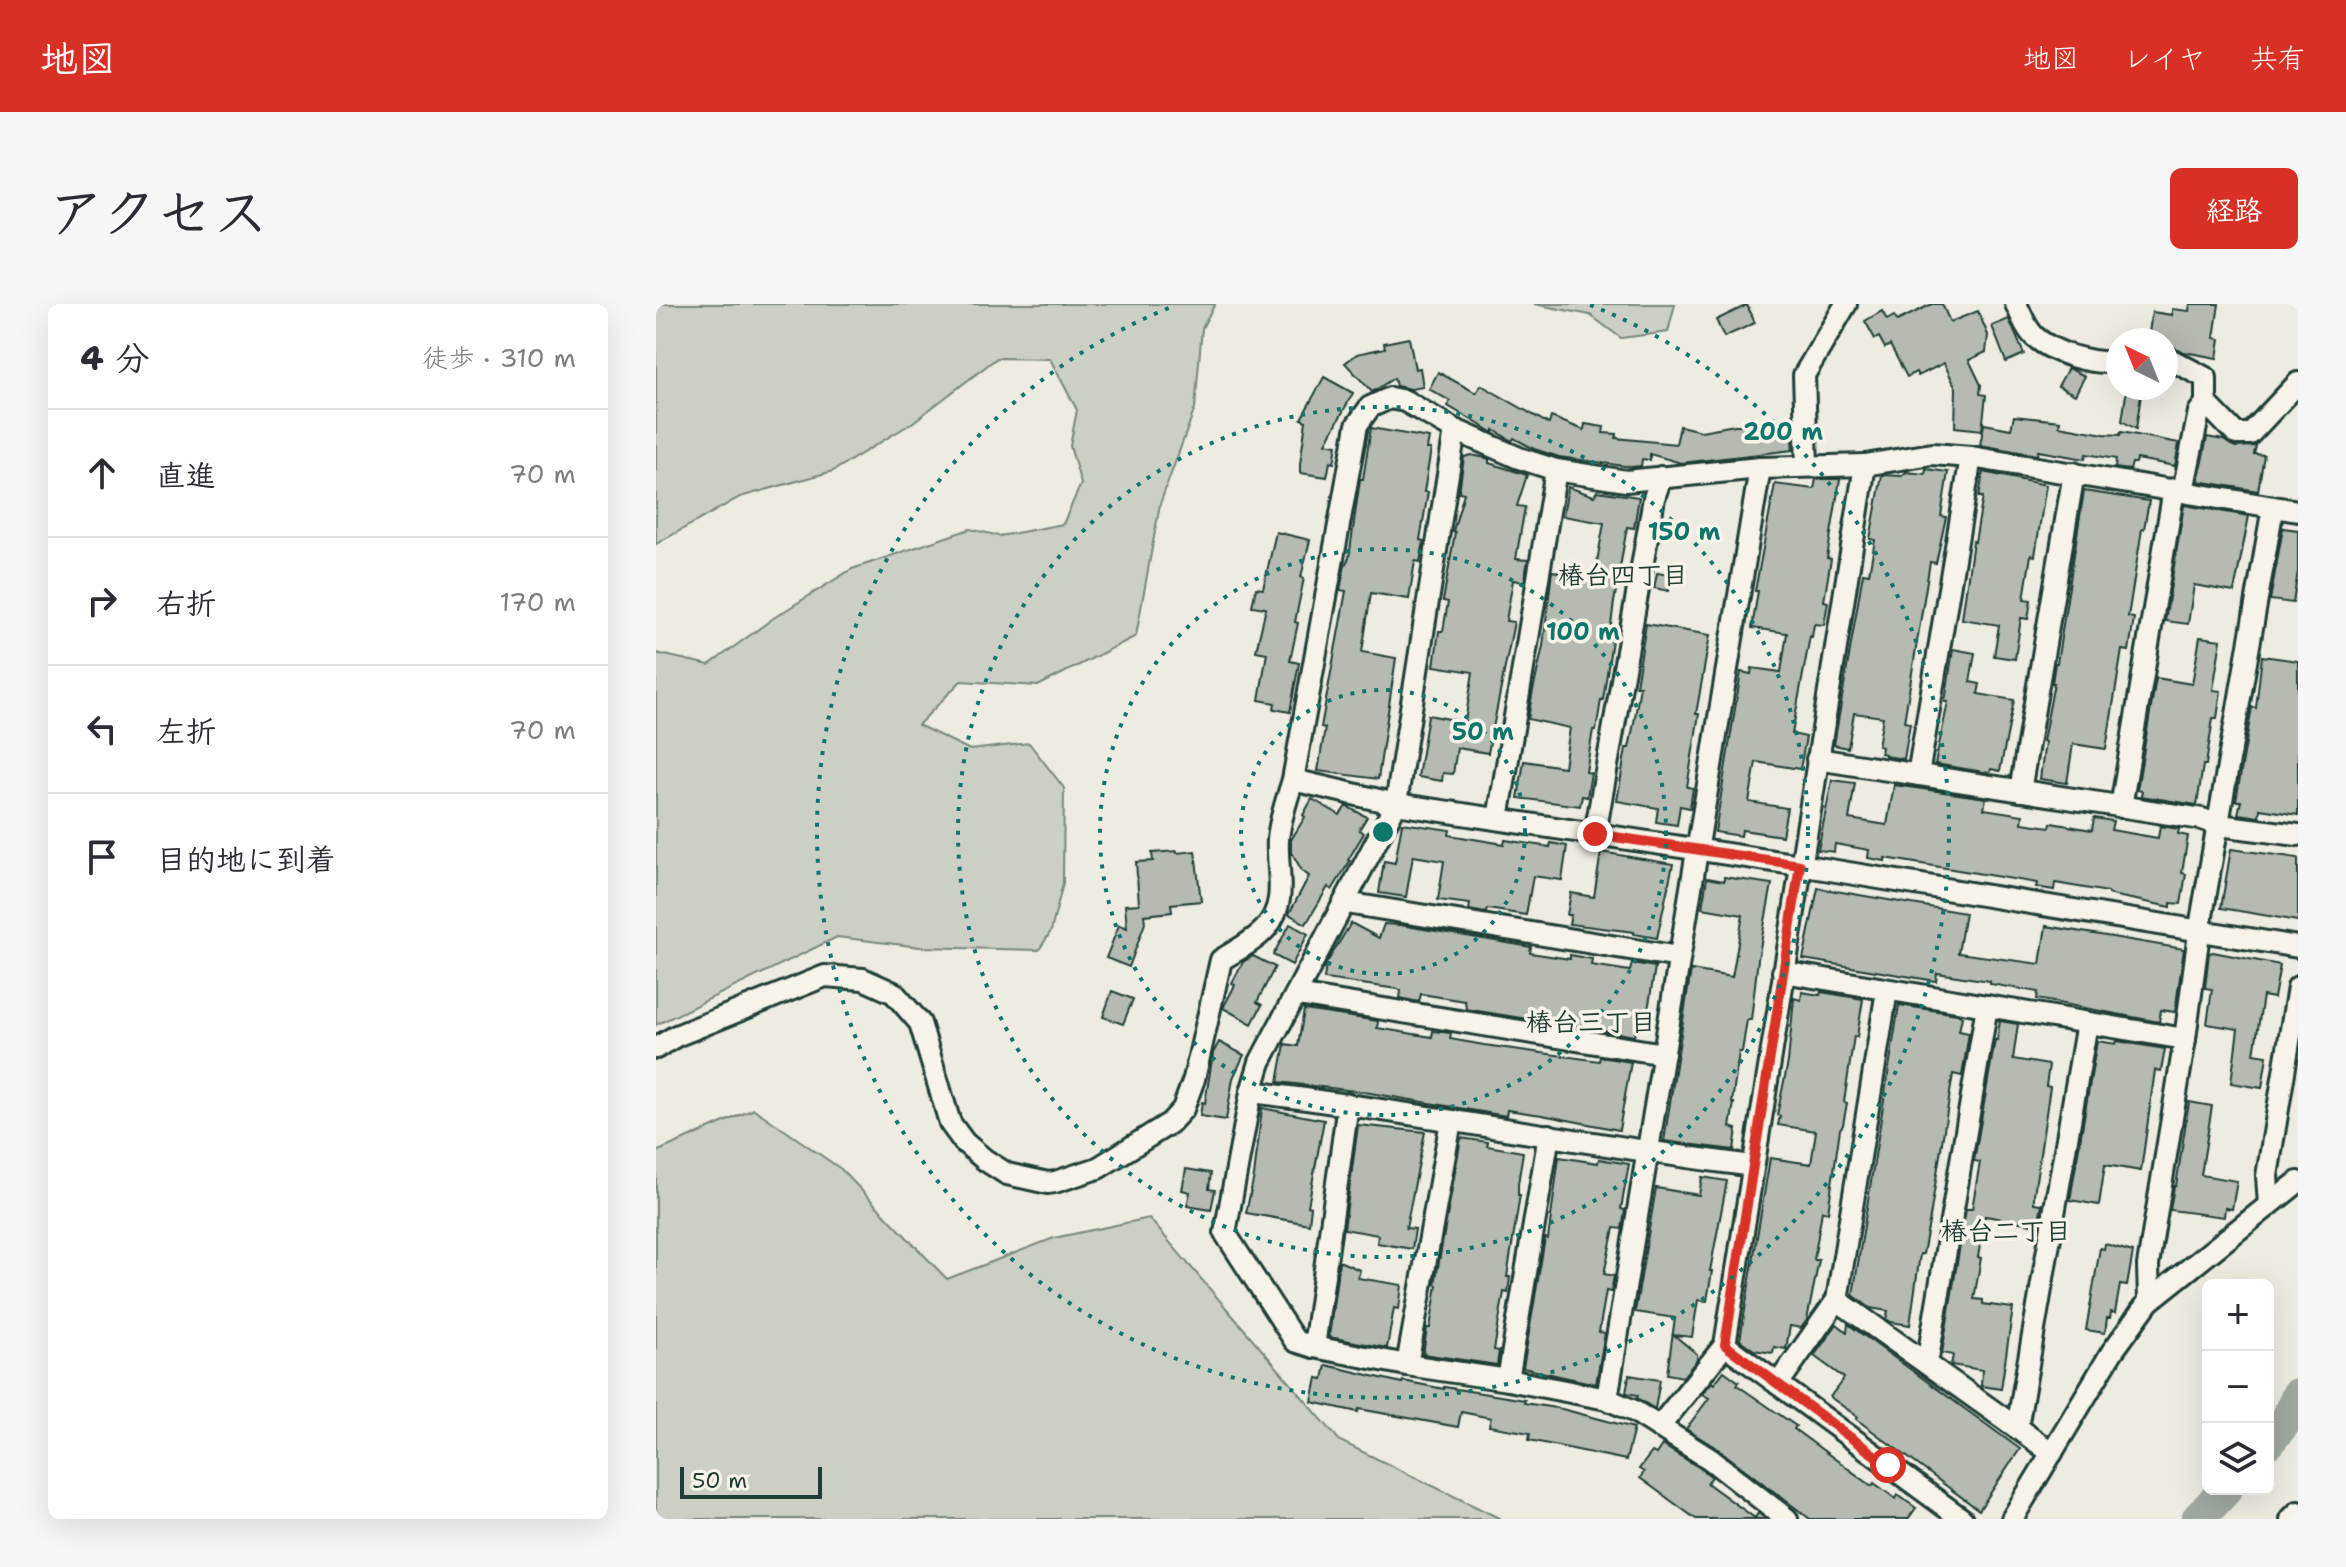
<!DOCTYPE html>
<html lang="ja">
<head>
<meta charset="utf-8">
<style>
	body { margin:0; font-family:"Shantell Sans","Klee One",sans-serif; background:#f7f7f7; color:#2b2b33 }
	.controls { position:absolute; right:24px; bottom:24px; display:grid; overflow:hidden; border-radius:12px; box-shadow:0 8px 32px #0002 }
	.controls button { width:72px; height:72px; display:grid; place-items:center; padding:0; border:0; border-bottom:2px solid #e1e1e2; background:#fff; color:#2b2b33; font:40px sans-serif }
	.compass { position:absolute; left:1450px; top:24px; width:72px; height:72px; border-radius:50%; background:#fff; box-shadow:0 8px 32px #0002; rotate:317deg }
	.scale { position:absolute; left:24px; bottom:20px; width:142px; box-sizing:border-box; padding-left:8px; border:4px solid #1f3d34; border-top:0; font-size:22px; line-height:28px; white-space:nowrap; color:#1f3d34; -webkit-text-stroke:6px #f7f3e8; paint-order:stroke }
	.stop { position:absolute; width:24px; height:24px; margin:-18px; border:6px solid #d93025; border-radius:50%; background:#fff }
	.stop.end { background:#d93025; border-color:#fff; box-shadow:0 2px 8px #0008 }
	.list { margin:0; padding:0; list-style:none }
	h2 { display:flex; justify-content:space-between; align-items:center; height:104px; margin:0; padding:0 32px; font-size:34px }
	h2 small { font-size:26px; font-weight:400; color:#7c7c81 }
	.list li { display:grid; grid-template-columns:52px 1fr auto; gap:24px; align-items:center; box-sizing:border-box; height:128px; padding:0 32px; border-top:2px solid #e1e1e2 }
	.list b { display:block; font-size:30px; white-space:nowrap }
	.list em { font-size:26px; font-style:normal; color:#7c7c81 }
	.icon { flex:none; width:44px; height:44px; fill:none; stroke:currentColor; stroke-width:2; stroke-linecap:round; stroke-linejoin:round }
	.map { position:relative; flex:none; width:1642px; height:1215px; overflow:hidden; border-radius:12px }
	header { display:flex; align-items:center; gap:48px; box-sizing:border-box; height:112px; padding:0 40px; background:#d93025; color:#fff }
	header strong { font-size:38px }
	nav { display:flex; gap:44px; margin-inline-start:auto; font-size:28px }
	.intro { display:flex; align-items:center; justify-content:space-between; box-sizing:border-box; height:192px; padding:0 48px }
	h1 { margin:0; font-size:56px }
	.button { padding:20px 36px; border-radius:12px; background:#d93025; color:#fff; font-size:28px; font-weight:700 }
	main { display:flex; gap:48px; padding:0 48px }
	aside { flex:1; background:#fff; border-radius:12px; box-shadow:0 8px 32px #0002 }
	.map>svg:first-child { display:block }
	.green { fill:#cccfc4; stroke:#76867c; stroke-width:2 }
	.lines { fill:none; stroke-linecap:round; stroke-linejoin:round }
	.river { stroke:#9fa99f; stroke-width:34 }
	.building { fill:#b5bbb0; stroke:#1f3d34; stroke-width:2 }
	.minor-casing { stroke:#1f3d34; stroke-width:26 }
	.minor { stroke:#f7f3e8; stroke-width:20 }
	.route { stroke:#d93025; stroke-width:10 }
	.ring { fill:none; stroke:#0f766e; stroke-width:4; stroke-dasharray:4 8 }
	.labels { text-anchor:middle; stroke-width:7; stroke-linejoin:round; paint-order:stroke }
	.neighbourhood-label { font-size:26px; font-weight:bold; fill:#1f3d34; stroke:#f7f3e8 }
	.centre { fill:#0f766e; stroke:#f7f3e8; stroke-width:4 }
	.ring-label { font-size:24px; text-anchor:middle; font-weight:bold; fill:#0f766e; stroke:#f7f3e8; stroke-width:7; stroke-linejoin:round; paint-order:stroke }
</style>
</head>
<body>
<header>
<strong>地図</strong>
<nav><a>地図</a><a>レイヤ</a><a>共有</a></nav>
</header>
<div class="intro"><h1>アクセス</h1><a class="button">経路</a></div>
<main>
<aside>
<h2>4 分<small>徒歩 · 310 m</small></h2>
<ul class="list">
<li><svg class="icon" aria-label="ahead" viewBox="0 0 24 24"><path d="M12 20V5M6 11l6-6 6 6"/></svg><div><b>直進</b></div><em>70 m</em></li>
<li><svg class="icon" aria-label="right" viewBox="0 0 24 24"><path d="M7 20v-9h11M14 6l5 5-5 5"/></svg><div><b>右折</b></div><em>170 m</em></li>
<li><svg class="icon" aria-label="left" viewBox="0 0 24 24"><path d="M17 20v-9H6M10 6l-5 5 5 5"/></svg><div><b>左折</b></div><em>70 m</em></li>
<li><svg class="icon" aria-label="arrive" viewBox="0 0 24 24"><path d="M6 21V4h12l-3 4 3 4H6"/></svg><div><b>目的地に到着</b></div></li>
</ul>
</aside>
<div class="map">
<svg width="1642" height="1215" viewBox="0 0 1642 1215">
	<rect width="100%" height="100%" fill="#eeece1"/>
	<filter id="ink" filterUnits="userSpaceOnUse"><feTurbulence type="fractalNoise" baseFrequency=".0125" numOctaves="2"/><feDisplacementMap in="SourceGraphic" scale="16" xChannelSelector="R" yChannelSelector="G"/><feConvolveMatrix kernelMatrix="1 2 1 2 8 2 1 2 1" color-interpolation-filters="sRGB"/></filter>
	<g filter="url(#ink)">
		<g class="green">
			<path d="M0,0H559L546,24L539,104L504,200L480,332L382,382L305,377L262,421L314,446L373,439L408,484L407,579L395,627L383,646L264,643L181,633L0,721V349L53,361L119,313L196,265L314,225L344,232L407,220L425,180L414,142L421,106L394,55L341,54L256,119L177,167L84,193L0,240Z"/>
			<path d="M878,0H1019L1012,28L965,34L934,11Z"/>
			<path d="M98,805L185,865L291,975L398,934L493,914L684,1137L845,1215H0V848Z"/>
		</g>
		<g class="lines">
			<g class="river">
				<path d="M1612,1138L1631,1115L1642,1091"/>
				<path d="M1542,1215L1570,1185"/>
			</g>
		</g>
		<g class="building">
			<path d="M1276,0H1286L1294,18L1322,7L1332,31L1330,48L1313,56L1325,81L1324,90L1330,91L1326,126L1299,123L1300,84L1288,59L1262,72L1260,68L1251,73L1234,41L1229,44L1223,33L1219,35L1209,17L1226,7L1231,16L1238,12L1241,17Z"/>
			<path d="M1534,0H1563L1558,34L1564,35L1561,54L1528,48L1510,40V36H1492L1496,8L1516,11V5L1533,7Z"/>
			<path d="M1091,1L1099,19L1068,33L1060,16Z"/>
			<path d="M1353,15L1368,50L1350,58L1336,22Z"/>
			<path d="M753,34L759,65L764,64L767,83L755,85L740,82L738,74L716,88L689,59L701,50L729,44L728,39Z"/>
			<path d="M1412,64L1429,72L1419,91L1402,82Z"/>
			<path d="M782,68L820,89L825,81L893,120L895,113L928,126L929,120L948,123L947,129L961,130L960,134L1020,140L1024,122L1045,127L1079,121H1110V117L1134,115L1137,146L1025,159L994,150V156L986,155L985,162L976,163L903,153L878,145L858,134L856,137L838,126V129L792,102L794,97L773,85Z"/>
			<path d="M668,73L697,89L670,139L681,141L678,159L674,158L671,173L644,169V160L650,117L645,115Z"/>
			<path d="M1471,84H1486L1480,125L1466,117Z"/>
			<path d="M1358,112L1404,117L1403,122L1448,130L1464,131L1465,128L1523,139L1519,162L1481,155L1480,159H1476L1474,166L1459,164L1460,155L1430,150L1429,155L1382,147L1381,151L1324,141L1328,120L1355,125Z"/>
			<path d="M715,124L773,134L771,145H775L768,188H772L764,236L768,237L764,258L759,257L753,295L715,289L706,348L740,354L722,475L662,467L669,424L665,423L690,287L684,286L689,261L693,254L704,175H707Z"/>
			<path d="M1551,133L1567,136L1579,143L1600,142L1598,150L1608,151L1602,187L1542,177Z"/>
			<path d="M815,151L830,154L833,155V159L871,171L861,202L869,203L860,255L872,256L868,278L857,276L850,317L858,318L832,449L801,444L797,470L787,469L786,477L762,473L772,411L809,418L817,368L778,362L783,327H787L792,298L787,297L799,228L797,227L808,189L803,188L808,153Z"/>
			<path d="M1270,165L1292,168L1285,212L1290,213L1280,259L1274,258L1248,418L1254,419L1248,455L1229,452V450L1225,449L1226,443L1222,442L1227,413L1198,409L1192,444L1178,441L1207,269L1213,270L1219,236L1214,235L1226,171L1246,172L1250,168L1269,170Z"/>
			<path d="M1327,168L1390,181L1379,252L1375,251L1368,295L1375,296L1372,315L1365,314L1359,355L1338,352L1343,321L1306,315L1317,237L1319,238L1325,203L1327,193H1323Z"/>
			<path d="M1160,175H1184L1171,254L1175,255L1168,297L1172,298L1168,321L1158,320L1156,333L1154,332L1136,430L1150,433L1144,465L1100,458L1093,498L1131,504L1126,532L1086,526L1085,532L1059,528L1085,368L1095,370L1096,364L1125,368L1131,329L1096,324L1102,287H1099L1119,180L1158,185Z"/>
			<path d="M912,183L938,192L941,187L983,193L978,224L971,223L958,298L953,336H956L947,396H945L940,427L937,426L930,468L935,469L931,493L926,492L924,502L862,494L868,457L908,463L914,424L872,415L876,391L887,342L896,267L938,274L948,219L907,212Z"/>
			<path d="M1428,187L1493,197L1488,225H1486L1472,313L1478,314L1473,347L1466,346L1450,445L1417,440L1411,479L1384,475L1389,438L1387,437L1398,379H1396L1399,359H1401Z"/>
			<path d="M1528,201L1593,212L1578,288L1538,281L1532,320L1509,317Z"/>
			<path d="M1627,224L1642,226V267L1637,299L1614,296Z"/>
			<path d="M620,228L654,236L645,273L648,274L639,318L642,319L634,357L643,359L634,408L618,405L619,399L603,396L611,349L600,347L610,304L596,302L600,284L607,285Z"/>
			<path d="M1001,269L1015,271L1013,287L998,284Z"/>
			<path d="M990,320L1054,331L1040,410H1043L1031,483L1037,484L1034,504L1024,502L1021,521L1000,518L1002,504L961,497L970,444H973L978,419L984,382H980Z"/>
			<path d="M1544,333L1565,336L1557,386L1565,387L1561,414H1557L1550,461H1547L1541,501L1485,492L1486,487L1481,486L1500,374L1536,380Z"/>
			<path d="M1297,345L1319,349L1314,378L1324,380L1322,390L1358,396L1344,467L1335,465L1334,469L1279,460L1292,398H1289Z"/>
			<path d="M1606,352L1642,357V511L1604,505L1603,513L1582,510L1585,497H1580L1596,403L1600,404Z"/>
			<path d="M1176,476L1199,479L1193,515L1231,521L1238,481L1330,494L1328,505L1367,511L1366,519L1394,523L1395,519L1436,526L1438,514L1457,517L1455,526L1502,534L1504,522L1523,525L1522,530L1532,532L1526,569L1530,570L1525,600L1515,599V603L1460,592L1452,590V588L1399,579L1398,586L1380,583L1381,579L1229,554V557L1212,554L1213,546L1179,540L1178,548L1162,546Z"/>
			<path d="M656,495L684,511L690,502L711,513L703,526L708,529L692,556L694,557L676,586L672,583L650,620L633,610L653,572L646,567L635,547V536L649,513L647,511Z"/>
			<path d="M746,519L794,526L793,531L848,540L849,536L894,543L895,539L911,542L906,576L877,572L870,611L838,606L831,605L830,609L813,606L814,600L782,596L788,557L757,552L750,593L723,589L728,557L739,559Z"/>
			<path d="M1575,545L1642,554V617L1565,604Z"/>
			<path d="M521,547V549L539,547L545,597L515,600L516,608L488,611L489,619L473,663L450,654L463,621L471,624L469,601L483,600L480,558L497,557L496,549Z"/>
			<path d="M945,548L1017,560L1001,634L978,630V628L913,620L915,611H911L915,589L938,593Z"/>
			<path d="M1068,573L1116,580L1102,655L1095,716H1091L1086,748H1083L1076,799H1078L1074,823L1081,825L1078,846L1008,837L1035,666L1076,673L1087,611L1046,604L1051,574L1068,577Z"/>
			<path d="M1162,584L1309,609L1302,649L1384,660L1390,622L1528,645L1519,708L1505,706L1503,718L1381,695L1382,688L1334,680V677L1281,669L1280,677L1147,655Z"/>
			<path d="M695,619L723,634L728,620L744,621L875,643L874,649L914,655V651L936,655L935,661L974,667L976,659L999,663L989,725L980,724L978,732L901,718V720L810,705L809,697L765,690L763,698L744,694L745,687L742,685L668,675L670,660Z"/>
			<path d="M634,620L652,630L636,661L617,651Z"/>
			<path d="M1557,648L1624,661L1618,694L1607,692L1598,750L1611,752L1606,784L1575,779L1582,725L1551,720L1556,685L1549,684L1553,649Z"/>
			<path d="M597,652L619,663L601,698L606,701L596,720L567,704L579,681L576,679L587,658Z"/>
			<path d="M456,687L477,695L467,720L447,713Z"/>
			<path d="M1146,688L1164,691L1165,688L1207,695L1201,733L1198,732L1188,798L1191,799L1187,821L1184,825L1172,908L1166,907L1158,956H1163L1151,1016L1145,1024L1134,1022L1130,1045L1118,1043L1117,1049L1098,1046L1084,1036L1114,854L1155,860L1160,827L1122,821L1124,812L1121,811L1132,758L1138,694L1145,696Z"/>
			<path d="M1243,701L1301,710L1306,713L1303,727L1313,729L1306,772L1297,770L1274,913L1267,950H1264L1254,1021L1235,1018L1230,1015L1232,1007L1214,1004L1197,991Z"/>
			<path d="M648,706L722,717L721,724L776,733L777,727L795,729L794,735L828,741L943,757L944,753L975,758L963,826L886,811L851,806L850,812L708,788L622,778L629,740L642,742Z"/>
			<path d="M1344,717L1362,720L1357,755L1393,761L1390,782L1394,783L1378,890V899L1386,900L1382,921L1329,912L1322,953L1325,954L1318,995L1327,996V1000L1357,1004L1345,1085L1325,1082L1326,1066L1295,1061L1297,1051L1286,1049L1310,905H1316L1324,858L1318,857L1339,736H1341Z"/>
			<path d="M1441,737L1460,740L1461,737L1509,745L1505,767L1499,766L1485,867L1449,861L1443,901L1414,896Z"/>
			<path d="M563,738L588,751L577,774L570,816L544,812L546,798L549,799L557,749Z"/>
			<path d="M1533,798L1556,802L1545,871L1581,877L1576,905L1569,904L1568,913L1514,906L1518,882H1520Z"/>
			<path d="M606,804L668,816L652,902L655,903L653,920L590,909L598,872Z"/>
			<path d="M702,821L769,828L750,924L759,925L756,945L721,939L722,931L688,925Z"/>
			<path d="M805,834L832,838L831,842L867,848L862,880V891H864L851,973H854L852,989L848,988L838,1046L843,1047L841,1061L767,1050L771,1024H774L781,981L779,980Z"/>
			<path d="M903,853L942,859L943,855L973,860L965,905L969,906L966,925L958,924L948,970L958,972L955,988L950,987L943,1028L949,1029L940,1080L867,1064L889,934L892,935Z"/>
			<path d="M530,865L555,869L553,885L559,886L555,906L531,902L534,888L526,886Z"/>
			<path d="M1046,873L1071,877L1054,967H1056L1051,997L1042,996L1036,1033L1018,1031L1041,1050V1056L1027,1073L1011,1070L1019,1014L979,1008L1000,884L1043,891Z"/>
			<path d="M1449,940L1477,948L1471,982L1464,981L1459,1009L1455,1008L1454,1014H1451L1449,1029L1430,1026L1444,944L1448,945Z"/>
			<path d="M683,957L704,966L702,974L746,981L743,1005L738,1004L731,1044L673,1033Z"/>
			<path d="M1181,1020L1191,1028L1192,1020L1364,1145L1323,1206L1200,1115L1202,1113L1174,1093L1188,1074L1158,1052Z"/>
			<path d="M670,1061L746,1079L747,1077L788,1085V1083L869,1096L868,1099L906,1105L978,1124L970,1156L873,1136L874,1129L833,1122L835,1114L805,1108L802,1123L703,1105L702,1108L656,1098L661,1074L667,1075Z"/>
			<path d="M1068,1067L1083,1078L1081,1081L1140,1122L1138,1125L1216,1182L1218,1179L1240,1195L1242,1191L1260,1204L1252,1215H1154L1062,1145L1030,1125L1053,1094L1046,1090L1056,1078L1058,1080Z"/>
			<path d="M973,1071L1004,1076L999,1105L981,1094L982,1091L970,1089Z"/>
			<path d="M1006,1141L1047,1166L1056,1173L1051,1179L1099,1214L1102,1209L1110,1215H1040L984,1174L988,1168L983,1165L996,1148L1000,1150Z"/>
		</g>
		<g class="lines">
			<g class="minor-casing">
				<g id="minor">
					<path d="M1360,0C1365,10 1370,25 1379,33C1399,50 1435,60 1462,58"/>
					<path d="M1510,53L1550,74V99L1580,130H1594L1642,79"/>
					<path d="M799,126L740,500L604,758L595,788L569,929L639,1037L658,1043L751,1061L852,1076L951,1095L978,1107L1054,1155L1131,1215"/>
					<path d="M1151,162L1148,71L1190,0"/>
					<path d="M1527,187L1543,108L1550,99"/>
					<path d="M1161,455L1546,515L1563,521L1642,531"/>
					<path d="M1262,471L1315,153"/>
					<path d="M637,476L740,500L1144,561L1642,643"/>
					<path d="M1364,487L1418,169"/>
					<path d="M1465,503L1518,185"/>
					<path d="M842,515L900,166"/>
					<path d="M939,530L998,194L1005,173"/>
					<path d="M690,599L1023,653"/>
					<path d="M1127,668L1529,735"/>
					<path d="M641,691L1008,750"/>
					<path d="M0,744L20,732L169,672L207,675L238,689L264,719L294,819L308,838L329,856L351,870L392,879L399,878L442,864L514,819L527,805L538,775L565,656C579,647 599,637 610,624C633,596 620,567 622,535C624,514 631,495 637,476L701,121L714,103L734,94L749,97L799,126L863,154L900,166L970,177L1104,164L1209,161L1276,150L1315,153L1642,207"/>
					<path d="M595,788C763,808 929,841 1097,862"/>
					<path d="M1613,901L1611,872L1642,683"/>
					<path d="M1181,996L1396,1149"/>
					<path d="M1493,997L1492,961L1529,735L1543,629L1617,203"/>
					<path d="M1069,1041L1306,1215"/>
					<path d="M658,1043L692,800"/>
					<path d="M1271,1060L1331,702"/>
					<path d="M751,1061L795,817"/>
					<path d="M852,1076L893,831"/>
					<path d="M1122,1080L1181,996L1231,686"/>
					<path d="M951,1095L1104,164"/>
					<path d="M1003,1123L1069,1041L1209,161"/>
					<path d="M1361,1124L1431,719"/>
					<path d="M1356,1215L1456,1048L1493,997L1642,878"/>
					<path d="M1635,1215L1642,1208"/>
				</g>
			</g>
			<use href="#minor" class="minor"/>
		</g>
	</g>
	<g class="lines" filter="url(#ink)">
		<path class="route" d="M939,530L1144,561L1069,1041L1232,1161"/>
	</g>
	<g class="ring">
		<circle cx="727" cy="528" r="142"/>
		<circle cx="727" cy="528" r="283"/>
		<circle cx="727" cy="528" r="425"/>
		<path d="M934 1A566 566 0 1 1 520 1"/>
	</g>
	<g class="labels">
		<g class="neighbourhood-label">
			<text x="967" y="280">椿台四丁目</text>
			<text x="935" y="727">椿台三丁目</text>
			<text x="1350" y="936">椿台二丁目</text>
		</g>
	</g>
	<circle cx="727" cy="528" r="12" class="centre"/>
	<g class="ring-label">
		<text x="1127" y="136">200 m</text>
		<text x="1028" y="236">150 m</text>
		<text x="927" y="336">100 m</text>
		<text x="827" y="436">50 m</text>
	</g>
</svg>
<div class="controls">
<button>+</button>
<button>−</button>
<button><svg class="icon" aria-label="layers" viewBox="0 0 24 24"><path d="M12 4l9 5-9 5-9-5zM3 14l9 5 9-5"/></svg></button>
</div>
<svg class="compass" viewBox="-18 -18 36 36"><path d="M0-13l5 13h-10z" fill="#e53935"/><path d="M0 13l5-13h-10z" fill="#7c7c81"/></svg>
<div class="scale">50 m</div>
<div class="stop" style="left:1232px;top:1161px"></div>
<div class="stop end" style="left:939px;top:530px"></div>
</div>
</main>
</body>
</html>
